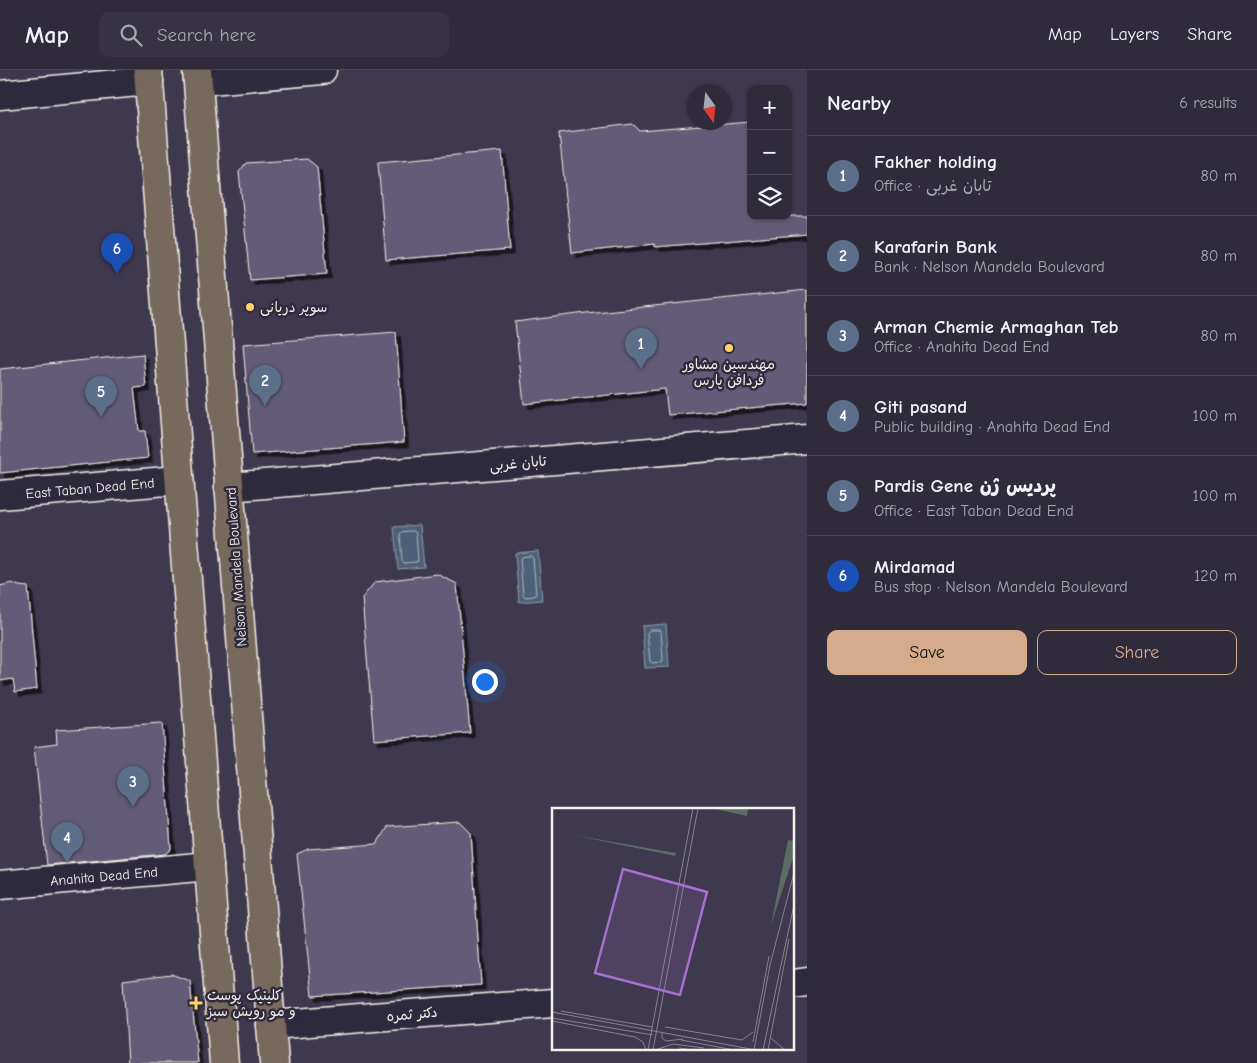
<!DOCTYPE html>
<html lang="en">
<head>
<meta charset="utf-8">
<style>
	body { margin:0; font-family:"Comic Neue","Playpen Sans Arabic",sans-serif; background:#373342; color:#f1f3f6 }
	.controls { position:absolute; right:15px; top:15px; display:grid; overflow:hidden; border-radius:10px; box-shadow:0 1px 4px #0004 }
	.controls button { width:45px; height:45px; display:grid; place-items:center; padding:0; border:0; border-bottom:1px solid #4a4755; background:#2f2b3b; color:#f1f3f6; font:25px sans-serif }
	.compass { position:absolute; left:687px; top:15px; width:45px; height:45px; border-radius:50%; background:#2f2b3b; box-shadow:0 1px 4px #0004; rotate:165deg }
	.you { position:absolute; left:484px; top:611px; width:18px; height:18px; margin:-12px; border:4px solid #fff; border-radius:50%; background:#1a73e8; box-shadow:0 0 0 8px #1a73e833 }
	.badge { display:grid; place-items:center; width:32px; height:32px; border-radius:50%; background:#d6ab8b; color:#fff; font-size:16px; font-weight:700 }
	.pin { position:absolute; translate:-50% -41px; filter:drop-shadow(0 1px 2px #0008) }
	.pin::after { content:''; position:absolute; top:26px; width:18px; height:15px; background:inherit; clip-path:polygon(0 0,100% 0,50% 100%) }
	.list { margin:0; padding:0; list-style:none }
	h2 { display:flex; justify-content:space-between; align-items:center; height:65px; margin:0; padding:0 20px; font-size:21px }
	h2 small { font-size:16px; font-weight:400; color:#a7a7af }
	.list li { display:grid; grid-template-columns:32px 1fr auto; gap:15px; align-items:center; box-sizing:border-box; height:80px; padding:0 20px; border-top:1px solid #4a4755 }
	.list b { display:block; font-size:19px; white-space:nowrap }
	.list p { margin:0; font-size:16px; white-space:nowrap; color:#a7a7af }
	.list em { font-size:16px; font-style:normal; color:#a7a7af }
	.actions { display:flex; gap:10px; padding:15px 20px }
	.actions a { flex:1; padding:11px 0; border:1px solid #d6ab8b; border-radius:10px; text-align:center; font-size:18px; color:#d6ab8b }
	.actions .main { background:#d6ab8b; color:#111 }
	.icon { flex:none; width:28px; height:28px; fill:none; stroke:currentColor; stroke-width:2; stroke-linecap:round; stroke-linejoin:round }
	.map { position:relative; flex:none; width:807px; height:993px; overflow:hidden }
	header { display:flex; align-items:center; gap:30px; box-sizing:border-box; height:70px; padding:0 25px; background:#2f2b3b; border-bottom:1px solid #4a4755 }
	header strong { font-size:24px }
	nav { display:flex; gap:28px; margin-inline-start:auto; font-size:18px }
	.search { width:350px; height:45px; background:#373342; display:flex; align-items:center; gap:12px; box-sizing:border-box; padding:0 18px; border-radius:10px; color:#a7a7af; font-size:19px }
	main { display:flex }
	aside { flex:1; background:#2f2b3b }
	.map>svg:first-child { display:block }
	.water { fill:#4e6179; stroke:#909ba5 }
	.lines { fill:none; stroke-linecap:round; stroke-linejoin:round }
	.shore { stroke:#b2b7bc; stroke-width:1 }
	.building { fill:#635b78; stroke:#f4f1e8; filter:url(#shadow) }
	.minor-casing { stroke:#f4f1e8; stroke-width:31 }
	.major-casing { stroke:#f4f1e8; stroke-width:31 }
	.minor { stroke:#2f2a3d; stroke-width:28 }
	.major { stroke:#77695c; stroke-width:28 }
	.poi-dot { fill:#ffd166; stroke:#2f2a3d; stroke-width:2 }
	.labels { text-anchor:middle; stroke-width:5; stroke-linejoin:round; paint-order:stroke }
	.poi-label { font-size:14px; fill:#f4f1e8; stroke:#2f2a3d; text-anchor:start }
	.street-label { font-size:14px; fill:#f4f1e8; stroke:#2f2a3d }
	.inset-road { fill:none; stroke:#87838c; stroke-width:1 }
	.view { fill:#a571cd; fill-opacity:0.15; stroke:#a571cd; stroke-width:2.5 }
	.inset-edge { fill:none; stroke:#f4f1e8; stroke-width:2.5 }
</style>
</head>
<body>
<header>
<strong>Map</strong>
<div class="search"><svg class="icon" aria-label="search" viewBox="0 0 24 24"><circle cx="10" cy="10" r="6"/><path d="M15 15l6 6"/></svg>Search here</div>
<nav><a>Map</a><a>Layers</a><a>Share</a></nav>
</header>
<main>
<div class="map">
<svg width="807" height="993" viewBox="0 0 807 993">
	<defs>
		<filter id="shadow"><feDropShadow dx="4.5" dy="4.5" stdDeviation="0" flood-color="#0009"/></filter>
	</defs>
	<rect width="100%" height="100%" fill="#3f394f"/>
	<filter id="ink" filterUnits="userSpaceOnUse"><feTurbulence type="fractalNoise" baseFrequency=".02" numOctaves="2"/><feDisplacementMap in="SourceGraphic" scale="10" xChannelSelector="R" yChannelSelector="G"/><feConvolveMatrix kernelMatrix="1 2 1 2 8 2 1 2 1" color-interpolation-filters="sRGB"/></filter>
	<g filter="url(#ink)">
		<g class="water">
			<path d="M420,455L424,497L398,499L394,457Z"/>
			<path d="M538,481L542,530L519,532L515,483Z"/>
			<path d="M666,554L669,597L645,598L642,556Z"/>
		</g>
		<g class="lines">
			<g class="shore">
				<path d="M413,461L416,463L418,491L416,492L404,493L402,491L400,464L402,462Z"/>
				<path d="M531,486L533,488L536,524L534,526L526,527L523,525L520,489L522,487Z"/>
				<path d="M650,560H659L661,561L663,590L662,592L652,593L650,591L647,563Z"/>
			</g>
		</g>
		<g class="building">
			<path d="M751,52V146H807V164L655,177V174L572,183L559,63L633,54L640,61Z"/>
			<path d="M502,81L510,180L386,190L378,92Z"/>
			<path d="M307,89L317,97L327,204L250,210L239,102L246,93Z"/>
			<path d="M807,220V333L668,345L665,319L524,334L515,252L586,243Z"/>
			<path d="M396,262L404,372L252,384L243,274Z"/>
			<path d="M143,284L146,317L134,318L139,361H145L148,388L0,403V299Z"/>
			<path d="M437,504L457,514L470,663L374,670L362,528L375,512Z"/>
			<path d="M12,513L19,516L28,517L37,619L15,622L13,609L0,611V516Z"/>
			<path d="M162,653L171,779L165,784L47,795L34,677L57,674L56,660Z"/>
			<path d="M460,752L471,763L481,915L312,926L297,784L308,779L377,774L387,757Z"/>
			<path d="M171,904L190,911L198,993H128L123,910Z"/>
		</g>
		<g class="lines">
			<g class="minor-casing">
				<g id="minor">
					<path d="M198,11L322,0"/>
					<path d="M0,25L149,11"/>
					<path d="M229,417L807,369"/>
					<path d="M0,425L179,410"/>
					<path d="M0,815L209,796"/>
					<path d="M793,914L807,912"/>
					<path d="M271,955L553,933"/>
				</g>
			</g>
			<g class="major-casing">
				<g id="major">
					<path d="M148,0L224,993"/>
					<path d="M197,0L274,993"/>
				</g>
			</g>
			<use href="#minor" class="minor"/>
			<use href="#major" class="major"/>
		</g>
	</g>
	<g class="poi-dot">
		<circle cx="250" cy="237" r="5"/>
		<circle cx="729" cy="278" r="5"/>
		<path d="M193.5 925.5h5v5h5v5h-5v5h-5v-5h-5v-5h5z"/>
	</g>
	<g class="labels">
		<g class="poi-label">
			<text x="260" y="242">سوپر دریانی</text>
			<text x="729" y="299" text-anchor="middle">مهندسین مشاور<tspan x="729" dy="16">فردافن پارس</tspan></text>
			<text x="207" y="930">کلینیک پوست<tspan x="207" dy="16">و مو رویش سبز</tspan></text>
		</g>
		<g class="street-label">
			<text transform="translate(518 393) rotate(-5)" y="5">تابان غربی</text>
			<text transform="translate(90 418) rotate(-5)" y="5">East Taban Dead End</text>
			<text transform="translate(236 497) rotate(-94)" y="5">Nelson Mandela Boulevard</text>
			<text transform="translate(104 806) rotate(-5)" y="5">Anahita Dead End</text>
			<text transform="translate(412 944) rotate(-5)" y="5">دکتر ثمره</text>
		</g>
	</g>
	<g transform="translate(552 738)">
		<rect width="242" height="242" fill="#3f394f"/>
		<path d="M159,0H196L195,8ZM21,27L124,45L123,48ZM236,32L242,33V47L219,117Z" fill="#5a6c64"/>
		<path class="inset-road" d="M9,203L100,219M0,204L204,242M0,210L101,227M0,213L83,229L91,234L94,242M113,219L190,232L201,224M110,224V230L114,233L131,231M219,230L233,242M129,232L182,242M201,234L217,148M127,240L142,242M96,242L141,0M101,242L146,0M103,242L121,236L152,240M202,242L218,157L243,61M211,242L243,92M216,242L237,131"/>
		<path class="view" d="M71,61L155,84L128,187L43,165Z"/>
		<rect width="242" height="242" class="inset-edge"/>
	</g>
</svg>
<div class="controls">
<button>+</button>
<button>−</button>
<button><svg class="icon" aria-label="layers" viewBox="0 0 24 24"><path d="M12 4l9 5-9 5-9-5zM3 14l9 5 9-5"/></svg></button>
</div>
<svg class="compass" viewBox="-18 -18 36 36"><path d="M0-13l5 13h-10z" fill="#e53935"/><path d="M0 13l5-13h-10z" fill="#a7a7af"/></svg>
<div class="you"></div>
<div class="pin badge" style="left:641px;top:299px;background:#5c6f8a">1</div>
<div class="pin badge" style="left:265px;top:336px;background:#5c6f8a">2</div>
<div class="pin badge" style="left:133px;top:737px;background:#5c6f8a">3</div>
<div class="pin badge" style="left:67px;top:793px;background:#5c6f8a">4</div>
<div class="pin badge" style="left:101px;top:347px;background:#5c6f8a">5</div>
<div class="pin badge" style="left:117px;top:204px;background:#1a4fb4">6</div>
</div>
<aside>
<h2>Nearby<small>6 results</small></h2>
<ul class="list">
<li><span class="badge" style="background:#5c6f8a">1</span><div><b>Fakher holding</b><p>Office · تابان غربی</p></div><em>80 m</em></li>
<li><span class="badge" style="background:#5c6f8a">2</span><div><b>Karafarin Bank</b><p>Bank · Nelson Mandela Boulevard</p></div><em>80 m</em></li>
<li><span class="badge" style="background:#5c6f8a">3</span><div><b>Arman Chemie Armaghan Teb</b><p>Office · Anahita Dead End</p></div><em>80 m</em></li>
<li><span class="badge" style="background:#5c6f8a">4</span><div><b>Giti pasand</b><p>Public building · Anahita Dead End</p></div><em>100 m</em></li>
<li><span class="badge" style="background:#5c6f8a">5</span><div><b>Pardis Gene پردیس ژن</b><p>Office · East Taban Dead End</p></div><em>100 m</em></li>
<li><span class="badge" style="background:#1a4fb4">6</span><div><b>Mirdamad</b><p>Bus stop · Nelson Mandela Boulevard</p></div><em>120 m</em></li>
</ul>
<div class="actions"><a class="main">Save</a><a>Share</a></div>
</aside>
</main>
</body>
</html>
